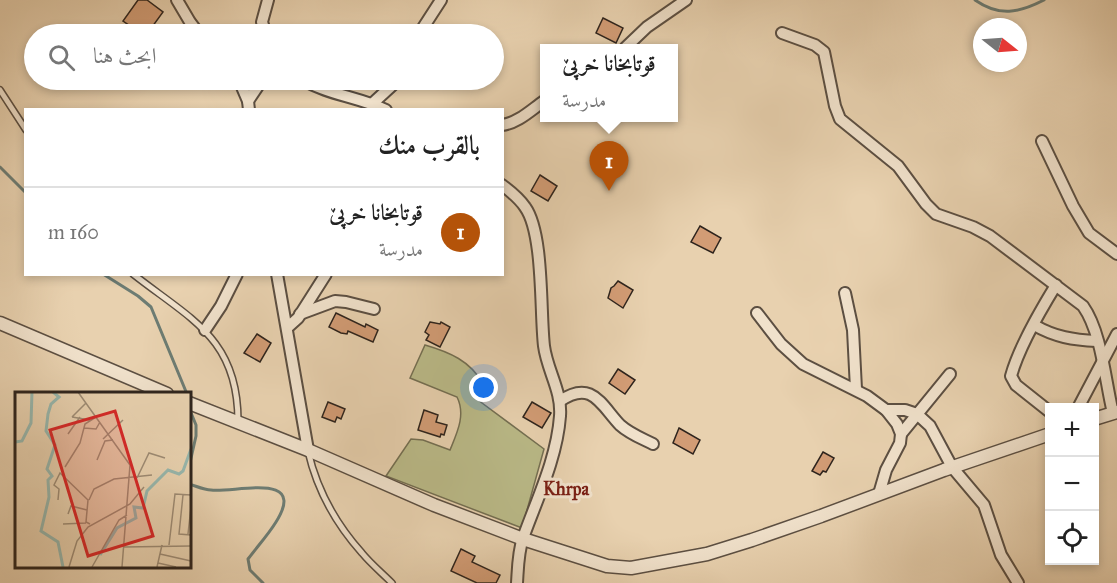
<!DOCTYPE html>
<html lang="ar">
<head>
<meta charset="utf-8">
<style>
	body { margin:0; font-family:"IM FELL Great Primer",Amiri,serif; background:#f6f6f6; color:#222; direction:rtl }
	.controls { position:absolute; right:18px; bottom:18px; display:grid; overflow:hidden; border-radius:0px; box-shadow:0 3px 9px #0003 }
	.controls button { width:54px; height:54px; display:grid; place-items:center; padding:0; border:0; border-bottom:2px solid #e0e0e0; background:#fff; color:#222; font:30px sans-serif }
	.compass { position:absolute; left:973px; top:18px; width:54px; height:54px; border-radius:50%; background:#fff; box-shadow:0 3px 9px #0003; rotate:107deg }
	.you { position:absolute; left:484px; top:388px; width:21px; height:21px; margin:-15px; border:4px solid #fff; border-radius:50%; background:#1a73e8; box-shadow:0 0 0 9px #1a73e833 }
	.badge { display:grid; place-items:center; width:39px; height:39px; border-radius:50%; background:#b45309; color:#fff; font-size:20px; font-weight:700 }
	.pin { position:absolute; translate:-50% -50px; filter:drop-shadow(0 2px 3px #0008) }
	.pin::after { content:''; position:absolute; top:32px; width:21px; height:18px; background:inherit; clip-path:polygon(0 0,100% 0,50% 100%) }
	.popup { position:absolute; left:540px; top:44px; width:138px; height:78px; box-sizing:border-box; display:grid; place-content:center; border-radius:0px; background:#fff; filter:drop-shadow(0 2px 4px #0005); font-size:20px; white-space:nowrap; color:#767676 }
	.popup b { font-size:22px; color:#222 }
	.popup::after { content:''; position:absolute; left:50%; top:100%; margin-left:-12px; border:12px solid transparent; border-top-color:#fff }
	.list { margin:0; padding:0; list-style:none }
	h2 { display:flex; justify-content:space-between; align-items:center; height:78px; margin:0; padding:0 24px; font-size:26px }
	h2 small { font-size:20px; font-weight:400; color:#767676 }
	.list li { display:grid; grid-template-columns:39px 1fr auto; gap:18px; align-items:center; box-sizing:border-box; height:90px; padding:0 24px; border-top:2px solid #e0e0e0 }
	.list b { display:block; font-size:22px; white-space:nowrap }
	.list p { margin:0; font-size:20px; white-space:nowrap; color:#767676 }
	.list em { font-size:20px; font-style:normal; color:#767676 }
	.icon { flex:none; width:33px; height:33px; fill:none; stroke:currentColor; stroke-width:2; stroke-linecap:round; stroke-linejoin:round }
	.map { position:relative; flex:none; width:1117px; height:583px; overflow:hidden; direction:ltr }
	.search { position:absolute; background:#fff; box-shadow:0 3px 9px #0003; left:24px; top:24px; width:480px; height:66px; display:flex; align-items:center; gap:15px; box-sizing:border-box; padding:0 21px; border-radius:33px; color:#767676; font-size:22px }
	.panel { position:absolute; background:#fff; box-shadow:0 3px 9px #0003; left:24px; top:108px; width:480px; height:168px; border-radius:0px; direction:rtl }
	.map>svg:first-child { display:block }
	.green { fill:#baba88; stroke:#746f52; stroke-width:1.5 }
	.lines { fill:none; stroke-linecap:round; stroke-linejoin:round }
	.stream { stroke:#6d7c73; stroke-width:3 }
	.building { fill:#d29c75; stroke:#2e241d; stroke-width:1.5 }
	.service-casing { stroke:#5c4f42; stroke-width:8 }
	.minor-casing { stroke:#5c4f42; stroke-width:14 }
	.tertiary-casing { stroke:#5c4f42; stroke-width:15 }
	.service { stroke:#f0e1cb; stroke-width:5 }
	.minor { stroke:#f0e1cb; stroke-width:10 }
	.tertiary { stroke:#f0e1cb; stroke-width:12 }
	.labels { text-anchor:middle; stroke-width:6; stroke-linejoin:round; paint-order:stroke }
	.neighbourhood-label { font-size:18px; font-weight:bold; fill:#7a1f14; stroke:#f0e1cb }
	.inset-river { fill:none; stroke:#97b7ad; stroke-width:3 }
	.inset-road { fill:none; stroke:#9e8c75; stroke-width:1.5 }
	.view { fill:#d62828; fill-opacity:0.15; stroke:#d62828; stroke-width:3 }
	.inset-edge { fill:none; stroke:#2e241d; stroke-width:3 }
</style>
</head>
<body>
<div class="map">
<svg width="1117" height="583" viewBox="0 0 1117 583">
	<rect width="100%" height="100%" fill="#e8d1af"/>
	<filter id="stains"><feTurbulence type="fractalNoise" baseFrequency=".00333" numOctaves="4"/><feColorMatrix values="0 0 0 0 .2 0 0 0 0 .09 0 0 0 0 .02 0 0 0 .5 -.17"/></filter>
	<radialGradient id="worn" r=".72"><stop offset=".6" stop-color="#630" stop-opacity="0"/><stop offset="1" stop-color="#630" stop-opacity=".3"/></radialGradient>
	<path class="green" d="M425,345C449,352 471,361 483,384L478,400L544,449L522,528L386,476L411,439L423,440L450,450C457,433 466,415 457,397L410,378Z"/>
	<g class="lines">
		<g class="stream">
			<path d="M975,0C999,17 1019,13 1044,0"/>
			<path d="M0,167L26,193"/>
			<path d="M103,274L138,296L151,307L187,394"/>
			<path d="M189,467L196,436V425L189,408"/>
			<path d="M189,484C196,486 204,490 211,490C235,493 308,471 276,522C268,535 257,547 248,559L250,570L263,583"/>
		</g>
	</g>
	<g class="building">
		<path d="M138,0H147L163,12L147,34H142L123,21Z"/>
		<path d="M603,18L623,28L616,43L596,33Z"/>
		<path d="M540,175L557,186L548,201L531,191Z"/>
		<path d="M700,226L721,238L713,253L691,242Z"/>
		<path d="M618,281L633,290L623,308L608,298L611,288L614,286Z"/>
		<path d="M336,313L365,327L366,324L378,330L373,342L348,331L347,334L341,333L329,327Z"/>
		<path d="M430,322L440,324L441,322L450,327L440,347L426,340L429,335L425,332Z"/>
		<path d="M257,334L271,343L260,362L244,353Z"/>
		<path d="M618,369L635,380L625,394L609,383Z"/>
		<path d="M328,402L345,409L341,419L337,417L335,422L322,417Z"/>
		<path d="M532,402L551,413L542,428L523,417Z"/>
		<path d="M424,410L438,415L436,422L447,425L444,435L441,434L440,437L418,430Z"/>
		<path d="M679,428L700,440L693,454L673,443Z"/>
		<path d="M823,452L834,458L826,472L823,471L820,475L812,471Z"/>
		<path d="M461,549L475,556L472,562L500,575L496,583H477L451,571Z"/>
	</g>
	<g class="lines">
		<g class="service-casing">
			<g id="service">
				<path d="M0,90L26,130"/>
				<path d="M133,274C190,319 238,338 238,421"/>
				<path d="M308,451C317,490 336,524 362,553C371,564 382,573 392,583"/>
			</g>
		</g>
		<g class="minor-casing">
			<g id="minor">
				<path d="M177,0L190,22L199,34"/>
				<path d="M782,33L815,45L824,52L835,106L840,119L898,166L926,204L936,214L973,227L990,236L1083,306C1102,333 1105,381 1113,413"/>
				<path d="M266,34L262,22L268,0"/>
				<path d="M419,34L441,0"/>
				<path d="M625,48L647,27L686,0"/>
				<path d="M239,80L248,101L249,110"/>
				<path d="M303,80C329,95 359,97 386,110"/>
				<path d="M248,101L262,80"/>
				<path d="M373,103L398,80"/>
				<path d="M502,125C518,123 531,110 544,101"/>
				<path d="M1042,141L1073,206L1089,233L1117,254"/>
				<path d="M502,185C510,191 519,198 525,207C544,233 540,312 544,346C547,370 562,391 560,416C557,458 537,499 523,538C518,552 518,568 517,583"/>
				<path d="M277,274L308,450"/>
				<path d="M845,293L853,330L856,389"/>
				<path d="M757,313L781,344L803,364L867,396L886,410L897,424L901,434L900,443L886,470L879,494"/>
				<path d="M300,314L335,301L346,302L374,309"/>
				<path d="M1034,325C1055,337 1073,340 1097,341"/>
				<path d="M288,327L298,318L326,274"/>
				<path d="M205,330L221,306L237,274"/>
				<path d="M560,401C592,379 601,405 620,425C630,434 641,438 653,444"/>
				<path d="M1078,408L1117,334"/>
				<path d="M886,410H905L917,414L930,426L952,467L984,505L1001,555L1018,583"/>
				<path d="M1050,412L1016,385L1011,376C1019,347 1040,311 1056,285"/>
				<path d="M901,434L950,374"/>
			</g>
		</g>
		<g class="tertiary-casing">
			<g id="tertiary">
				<path d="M0,323L167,394"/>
				<path d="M189,403L308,450L434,505L523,539L607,566L631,568L707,554L752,540L821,516L944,470L1050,434"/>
				<path d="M1094,419L1117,412"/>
			</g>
		</g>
		<use href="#service" class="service"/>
		<use href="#minor" class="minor"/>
		<use href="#tertiary" class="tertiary"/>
	</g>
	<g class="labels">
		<g class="neighbourhood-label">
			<text x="566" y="495">Khrpa</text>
		</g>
	</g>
	<g transform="translate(15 392)">
		<rect width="176" height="176" fill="#e8d1af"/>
		<path class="inset-river" d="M38,0L44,5L36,12L33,22L31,39L40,53L32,77L37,84L33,88L34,105L26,139L43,150L48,175M0,50L7,49L16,31L17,0M85,163L102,136L121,126L119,115L128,116L132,99L153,78L164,82L168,79L176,57"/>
		<path class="inset-road" d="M63,0L115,73L107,175M57,25L75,28M57,25L71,11M69,36L81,37L85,30M53,42L65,25M88,47L108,28M82,68L90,49L98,48M50,75L65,51L70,32L81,25M122,86L134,61L150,66M168,103L164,142L176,143M43,108L44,97L39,93L45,81L73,108L71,130L75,132M74,108L79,97L99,87L137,83M53,122L56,114L72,118M48,132L71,131M173,142L176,115M154,153L160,102L176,103M109,155L176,154M145,162L176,169M143,171L161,175M54,175L62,149L73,135L115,112L129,95M77,175L104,128L112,123M142,175L147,153"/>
		<path class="view" d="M100,19L138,144L73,164L35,38Z"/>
		<rect width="176" height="176" class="inset-edge"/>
	</g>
	<rect width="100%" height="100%" filter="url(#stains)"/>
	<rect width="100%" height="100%" fill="url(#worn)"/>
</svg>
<div class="controls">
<button>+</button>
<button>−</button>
<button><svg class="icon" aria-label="locate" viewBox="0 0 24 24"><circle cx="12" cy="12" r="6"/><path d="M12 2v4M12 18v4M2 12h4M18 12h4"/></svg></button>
</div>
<svg class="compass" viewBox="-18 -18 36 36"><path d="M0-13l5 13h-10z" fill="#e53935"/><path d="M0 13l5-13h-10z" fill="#767676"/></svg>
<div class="you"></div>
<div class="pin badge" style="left:609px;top:191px">1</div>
<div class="popup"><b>قوتابخانا خرپێ</b>مدرسة</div>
<div class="search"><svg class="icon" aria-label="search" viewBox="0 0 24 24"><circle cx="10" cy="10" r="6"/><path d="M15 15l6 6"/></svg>ابحث هنا</div>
<section class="panel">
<h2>بالقرب منك<small></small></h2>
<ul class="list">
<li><span class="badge">1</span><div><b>قوتابخانا خرپێ</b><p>مدرسة</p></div><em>160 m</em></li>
</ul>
</section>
</div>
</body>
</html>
